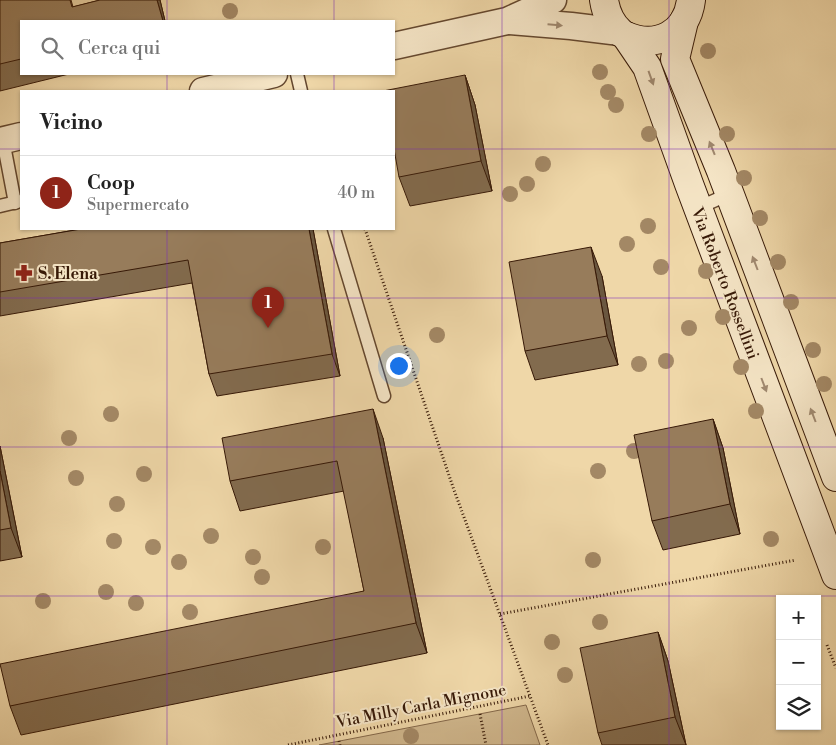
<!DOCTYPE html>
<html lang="it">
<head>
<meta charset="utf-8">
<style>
	body { margin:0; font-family:"Libre Bodoni",serif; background:#f6f6f6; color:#222 }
	.controls { position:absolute; right:15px; bottom:15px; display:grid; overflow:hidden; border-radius:0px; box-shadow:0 1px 4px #0004 }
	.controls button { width:45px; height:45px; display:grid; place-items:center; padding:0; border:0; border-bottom:1px solid #e0e0e0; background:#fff; color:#222; font:25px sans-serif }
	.you { position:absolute; left:398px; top:365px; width:18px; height:18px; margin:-12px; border:4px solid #fff; border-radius:50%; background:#1a73e8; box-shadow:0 0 0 8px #1a73e833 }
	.badge { display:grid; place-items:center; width:32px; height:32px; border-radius:50%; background:#8f2418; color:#fff; font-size:16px; font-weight:700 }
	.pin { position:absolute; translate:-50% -41px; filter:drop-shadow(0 1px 2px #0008) }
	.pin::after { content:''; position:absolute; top:26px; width:18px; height:15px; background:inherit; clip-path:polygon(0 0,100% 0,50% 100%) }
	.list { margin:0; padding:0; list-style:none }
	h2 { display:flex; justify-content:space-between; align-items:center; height:65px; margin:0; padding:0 20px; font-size:21px }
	h2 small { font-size:16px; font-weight:400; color:#767676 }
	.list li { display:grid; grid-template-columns:32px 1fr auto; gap:15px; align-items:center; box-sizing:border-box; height:75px; padding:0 20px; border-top:1px solid #e0e0e0 }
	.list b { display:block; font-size:19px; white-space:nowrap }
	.list p { margin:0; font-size:16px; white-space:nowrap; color:#767676 }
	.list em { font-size:16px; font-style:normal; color:#767676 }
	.icon { flex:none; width:28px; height:28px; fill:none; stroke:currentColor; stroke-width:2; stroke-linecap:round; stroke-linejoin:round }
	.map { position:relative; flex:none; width:836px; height:745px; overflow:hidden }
	.search { position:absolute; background:#fff; box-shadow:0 1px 4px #0004; left:20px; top:20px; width:375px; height:55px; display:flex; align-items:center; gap:12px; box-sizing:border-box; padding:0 18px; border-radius:0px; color:#767676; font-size:19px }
	.panel { position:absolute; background:#fff; box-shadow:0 1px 4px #0004; left:20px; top:90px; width:375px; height:140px; border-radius:0px }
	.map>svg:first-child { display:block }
	.green { fill:#d0b78d; stroke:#84684a }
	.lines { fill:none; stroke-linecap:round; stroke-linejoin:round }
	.lane-casing { stroke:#65482f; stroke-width:15 }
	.street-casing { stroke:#65482f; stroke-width:29 }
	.secondary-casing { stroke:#371907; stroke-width:30 }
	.path { stroke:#371907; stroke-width:3; stroke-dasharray:1 2.5; stroke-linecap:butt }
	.lane { stroke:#f5e5c6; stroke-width:12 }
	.street { stroke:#f5e5c6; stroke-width:26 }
	.secondary { stroke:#f5e5c6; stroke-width:28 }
	.tree { fill:#a38865 }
	.wall { fill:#826b4e; stroke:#371907 }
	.shaded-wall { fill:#6a5740; stroke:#371907 }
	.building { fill:#977c5b; stroke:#371907 }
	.oneway { fill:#a08970 }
	.grid { fill:none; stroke:#7b2cbf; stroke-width:1; stroke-opacity:0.55 }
	.labels { text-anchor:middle; stroke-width:4; stroke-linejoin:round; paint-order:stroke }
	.poi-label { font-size:16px; font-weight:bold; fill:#371907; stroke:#f5e5c6; text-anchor:start }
	.street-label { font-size:16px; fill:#371907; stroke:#f5e5c6 }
</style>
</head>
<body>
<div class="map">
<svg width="836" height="745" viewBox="0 0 836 745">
	<rect width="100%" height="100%" fill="#efd7a8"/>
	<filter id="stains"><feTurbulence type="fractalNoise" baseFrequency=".004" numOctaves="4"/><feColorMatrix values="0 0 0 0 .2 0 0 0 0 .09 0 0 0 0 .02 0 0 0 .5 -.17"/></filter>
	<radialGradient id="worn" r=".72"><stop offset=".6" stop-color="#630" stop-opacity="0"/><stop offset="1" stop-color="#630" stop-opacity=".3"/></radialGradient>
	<path class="green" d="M526,705L540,745H319Z"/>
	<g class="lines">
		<g class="lane-casing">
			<g id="lane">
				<path d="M297,74L301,91"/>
				<path d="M3,140L15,203"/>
				<path d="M0,206L21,201"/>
				<path d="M698,208L729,194"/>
				<path d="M334,229L384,396"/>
			</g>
		</g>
		<g class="street-casing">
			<g id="street">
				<path d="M510,21L571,26L620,32L626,36"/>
				<path d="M394,46L507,21L553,0"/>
				<path d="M203,91L274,74"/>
				<path d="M0,141L21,136"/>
			</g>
		</g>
		<g class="secondary-casing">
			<g id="secondary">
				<path d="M604,0C606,13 610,23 620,32"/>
				<path d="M684,21L675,59L721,171L836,477"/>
				<path d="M626,36L647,67L689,184L836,575"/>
				<path d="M626,36C657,49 687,34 691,0"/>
			</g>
		</g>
		<g class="path">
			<path d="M365,229L454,490L548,745"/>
			<path d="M500,614L796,560"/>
			<path d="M827,645L836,668"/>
			<path d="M480,714L486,745"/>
			<path d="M339,741L340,745"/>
			<path d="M288,745L530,696"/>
		</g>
		<use href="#lane" class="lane"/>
		<use href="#street" class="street"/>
		<use href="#secondary" class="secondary"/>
	</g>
	<g class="tree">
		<circle cx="230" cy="11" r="8"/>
		<circle cx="708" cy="51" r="8"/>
		<circle cx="600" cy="72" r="8"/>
		<circle cx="608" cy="92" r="8"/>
		<circle cx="616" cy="105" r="8"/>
		<circle cx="649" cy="134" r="8"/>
		<circle cx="727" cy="134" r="8"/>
		<circle cx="543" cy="164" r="8"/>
		<circle cx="744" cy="178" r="8"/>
		<circle cx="527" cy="184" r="8"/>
		<circle cx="510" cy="194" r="8"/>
		<circle cx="760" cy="218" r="8"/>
		<circle cx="648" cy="226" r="8"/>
		<circle cx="627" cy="244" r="8"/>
		<circle cx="778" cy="262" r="8"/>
		<circle cx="661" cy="267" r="8"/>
		<circle cx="706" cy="271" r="8"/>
		<circle cx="791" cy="302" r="8"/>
		<circle cx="723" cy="317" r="8"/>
		<circle cx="689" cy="328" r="8"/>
		<circle cx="437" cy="335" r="8"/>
		<circle cx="813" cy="350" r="8"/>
		<circle cx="666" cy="361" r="8"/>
		<circle cx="639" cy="364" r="8"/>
		<circle cx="741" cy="367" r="8"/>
		<circle cx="824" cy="384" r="8"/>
		<circle cx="756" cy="411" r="8"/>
		<circle cx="111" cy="414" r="8"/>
		<circle cx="69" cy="438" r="8"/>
		<circle cx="634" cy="451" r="8"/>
		<circle cx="598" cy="471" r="8"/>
		<circle cx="144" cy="474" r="8"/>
		<circle cx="76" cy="478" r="8"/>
		<circle cx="117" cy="504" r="8"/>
		<circle cx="211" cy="536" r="8"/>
		<circle cx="771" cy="539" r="8"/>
		<circle cx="114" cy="541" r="8"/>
		<circle cx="153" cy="547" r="8"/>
		<circle cx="323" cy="547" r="8"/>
		<circle cx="253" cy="557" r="8"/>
		<circle cx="593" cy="560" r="8"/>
		<circle cx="179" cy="562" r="8"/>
		<circle cx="262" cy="577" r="8"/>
		<circle cx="106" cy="592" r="8"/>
		<circle cx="43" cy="601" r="8"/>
		<circle cx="136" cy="603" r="8"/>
		<circle cx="190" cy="612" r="8"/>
		<circle cx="600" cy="622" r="8"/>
		<circle cx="552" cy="642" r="8"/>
		<circle cx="565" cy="675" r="8"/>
		<circle cx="411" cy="736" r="8"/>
	</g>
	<g class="wall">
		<path d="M0,0H71L73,7L100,0H160L165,21H21V74H69L0,91Z"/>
		<path d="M465,75L475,105L492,191L410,206L399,177Z"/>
		<path d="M81,229H313L340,376L217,396L209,374L192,283L0,316V243Z"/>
		<path d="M602,276L618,365L535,380L525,351Z"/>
		<path d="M713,419L723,448L740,534L663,550L652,521Z"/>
		<path d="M383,438L427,653L21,735L10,706L364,591L344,491L240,511L230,481Z"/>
		<path d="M0,446L22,557L0,561Z"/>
		<path d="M658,632L668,661L686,745H602L598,733Z"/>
	</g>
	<g class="shaded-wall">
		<path d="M157,0H160L165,21H163Z"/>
		<path d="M465,75L475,105L492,191L481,161Z"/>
		<path d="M309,229H313L340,376L332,354Z"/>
		<path d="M591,247L602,276L618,365L607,336Z"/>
		<path d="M373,409L383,438L427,653L416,623Z"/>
		<path d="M713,419L723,448L740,534L730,504Z"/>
		<path d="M0,446L22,557L11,528L0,471Z"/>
		<path d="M658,632L668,661L686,745L675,717Z"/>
	</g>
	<g class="building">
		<path d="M0,0H70L72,7L100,0H157L163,21H21V59L0,64Z"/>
		<path d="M465,75L481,161L399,177L394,149V91H383Z"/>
		<path d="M81,229H309L332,354L209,374L188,260L0,292V243Z"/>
		<path d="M591,247L607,336L525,351L509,262Z"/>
		<path d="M373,409L416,623L10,706L0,664L364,591L337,461L230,481L222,438Z"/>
		<path d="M713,419L730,504L652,521L634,435Z"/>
		<path d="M0,471L11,528L0,530Z"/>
		<path d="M658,632L675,717L598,733L580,648Z"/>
	</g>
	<defs><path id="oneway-solid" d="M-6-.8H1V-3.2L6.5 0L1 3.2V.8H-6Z" transform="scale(1.25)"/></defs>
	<g class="oneway">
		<use href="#oneway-solid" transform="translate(555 25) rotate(5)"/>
		<use href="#oneway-solid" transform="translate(651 78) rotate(70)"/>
		<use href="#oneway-solid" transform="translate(712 148) rotate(-112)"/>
		<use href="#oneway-solid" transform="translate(755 263) rotate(-111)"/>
		<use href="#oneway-solid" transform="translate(764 385) rotate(69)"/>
		<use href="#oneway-solid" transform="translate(813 415) rotate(-111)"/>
	</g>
	<path class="grid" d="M167,0V21M334,0V21M502,0V745M669,0V745M167,74V91M334,74V91M0,149H21M394,149H836M167,229V745M334,229V745M0,298H836M0,447H836M0,596H836"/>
	<defs>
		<g id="pharmacy-bare" transform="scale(1.35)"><path d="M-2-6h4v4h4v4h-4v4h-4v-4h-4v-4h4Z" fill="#8f2418" stroke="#f5e5c6" stroke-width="2.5" paint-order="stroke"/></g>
	</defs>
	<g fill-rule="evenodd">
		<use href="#pharmacy-bare" x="24" y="273"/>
	</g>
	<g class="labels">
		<g class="poi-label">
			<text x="38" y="279">S. Elena</text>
		</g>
		<g class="street-label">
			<text transform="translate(726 283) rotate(69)" y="6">Via Roberto Rossellini</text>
			<text transform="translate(421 705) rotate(-11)" y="6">Via Milly Carla Mignone</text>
		</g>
	</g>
	<rect width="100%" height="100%" filter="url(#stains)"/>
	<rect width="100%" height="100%" fill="url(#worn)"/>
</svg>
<div class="controls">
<button>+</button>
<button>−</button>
<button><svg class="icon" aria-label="layers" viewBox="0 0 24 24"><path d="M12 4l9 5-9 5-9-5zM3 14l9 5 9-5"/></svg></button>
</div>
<div class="you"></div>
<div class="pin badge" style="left:268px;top:328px">1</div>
<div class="search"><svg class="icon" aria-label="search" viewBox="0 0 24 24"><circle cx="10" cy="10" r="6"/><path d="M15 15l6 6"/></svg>Cerca qui</div>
<section class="panel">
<h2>Vicino<small></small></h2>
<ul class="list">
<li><span class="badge">1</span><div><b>Coop</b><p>Supermercato</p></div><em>40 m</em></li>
</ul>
</section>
</div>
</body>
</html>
